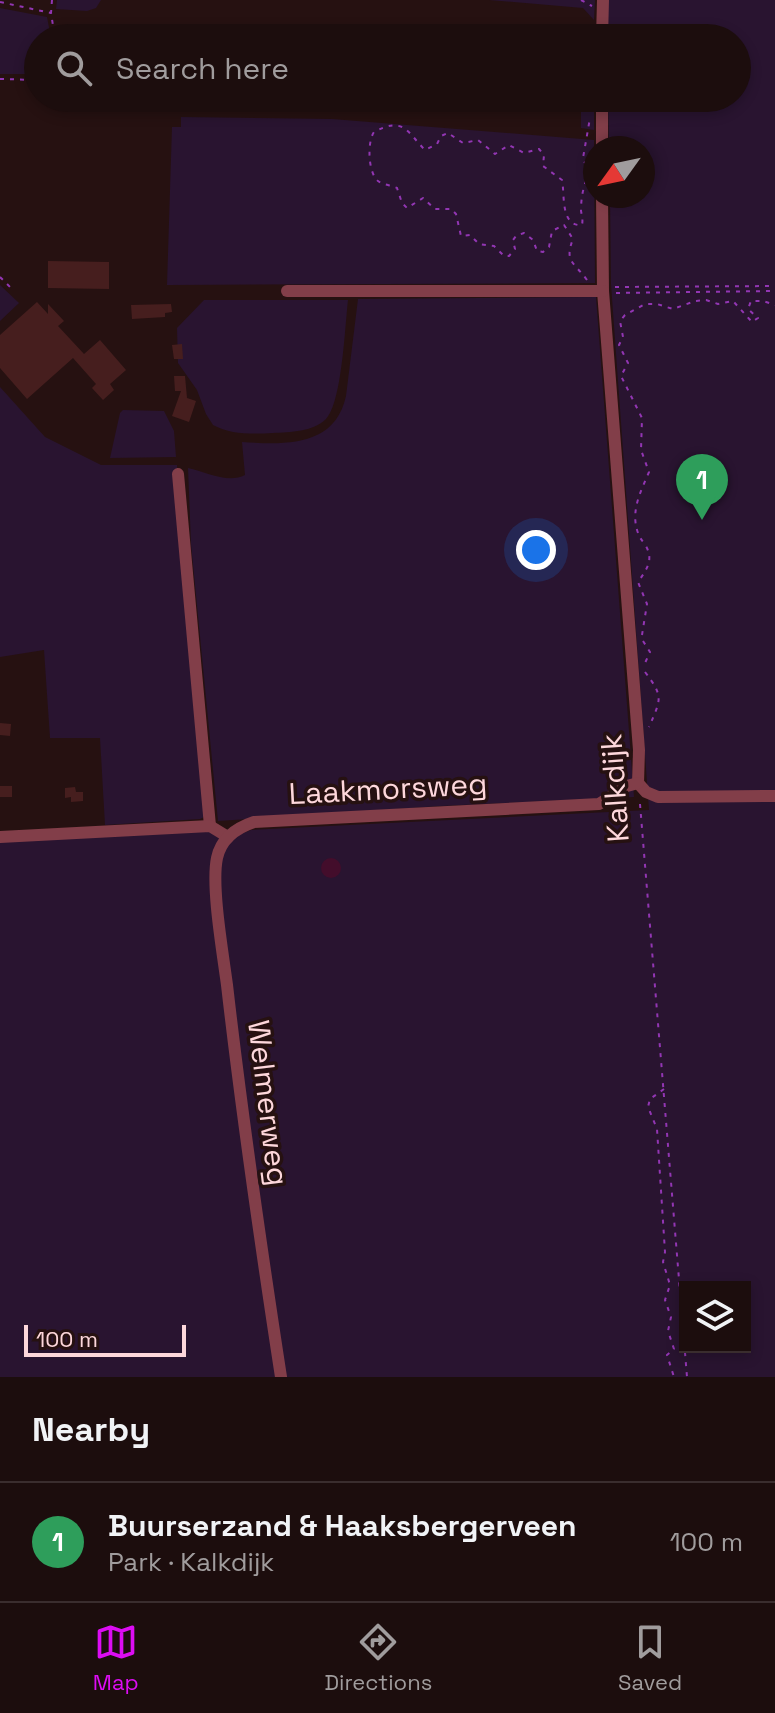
<!DOCTYPE html>
<html lang="en">
<head>
<meta charset="utf-8">
<style>
	body { margin:0; font-family:"Space Grotesk",sans-serif; background:#291b1b; color:#f1f3f6 }
	.controls { position:absolute; right:24px; bottom:24px; display:grid; overflow:hidden; border-radius:0px; box-shadow:0 4px 12px #0003 }
	.controls button { width:72px; height:72px; display:grid; place-items:center; padding:0; border:0; border-bottom:2px solid #3a2d2e; background:#1c0d0d; color:#f1f3f6; font:40px sans-serif }
	.compass { position:absolute; left:583px; top:136px; width:72px; height:72px; border-radius:50%; background:#1c0d0d; box-shadow:0 4px 12px #0003; rotate:237deg }
	.scale { position:absolute; left:24px; bottom:20px; width:162px; box-sizing:border-box; padding-left:8px; border:4px solid #fdd7db; border-top:0; font-size:22px; line-height:28px; white-space:nowrap; color:#fdd7db; -webkit-text-stroke:6px #261111; paint-order:stroke }
	.you { position:absolute; left:536px; top:550px; width:28px; height:28px; margin:-20px; border:6px solid #fff; border-radius:50%; background:#1a73e8; box-shadow:0 0 0 12px #1a73e833 }
	.badge { display:grid; place-items:center; width:52px; height:52px; border-radius:50%; background:#dc0df3; color:#fff; font-size:26px; font-weight:700 }
	.pin { position:absolute; translate:-50% -66px; filter:drop-shadow(0 2px 4px #0008) }
	.pin::after { content:''; position:absolute; top:42px; width:28px; height:24px; background:inherit; clip-path:polygon(0 0,100% 0,50% 100%) }
	.list { margin:0; padding:0; list-style:none }
	h2 { display:flex; justify-content:space-between; align-items:center; height:104px; margin:0; padding:0 32px; font-size:34px }
	h2 small { font-size:26px; font-weight:400; color:#a09c9d }
	.list li { display:grid; grid-template-columns:52px 1fr auto; gap:24px; align-items:center; box-sizing:border-box; height:120px; padding:0 32px; border-top:2px solid #3a2d2e }
	.list b { display:block; font-size:30px; white-space:nowrap }
	.list p { margin:0; font-size:26px; white-space:nowrap; color:#a09c9d }
	.list em { font-size:26px; font-style:normal; color:#a09c9d }
	.icon { flex:none; width:44px; height:44px; fill:none; stroke:currentColor; stroke-width:2; stroke-linecap:round; stroke-linejoin:round }
	.map { position:relative; flex:none; width:775px; height:1377px; overflow:hidden }
	.search { position:absolute; background:#1c0d0d; box-shadow:0 4px 12px #0003; left:24px; right:24px; top:24px; height:88px; display:flex; align-items:center; gap:20px; box-sizing:border-box; padding:0 28px; border-radius:44px; color:#a09c9d; font-size:30px }
	.sheet { height:224px; background:#1c0d0d }
	nav { display:flex; justify-content:space-around; align-items:center; box-sizing:border-box; height:112px; border-top:2px solid #3a2d2e; background:#1c0d0d; font-size:22px; color:#a09c9d }
	nav a { display:grid; justify-items:center; gap:4px }
	nav .on { color:#dc0df3 }
	.map>svg:first-child { display:block }
	.green { fill:#291430; fill-rule:evenodd }
	.water { fill:#430d2b }
	.building { fill:#461e1e }
	.lines { fill:none; stroke-linecap:round; stroke-linejoin:round }
	.path { stroke:#9236b3; stroke-width:2; stroke-dasharray:4 6; stroke-linecap:butt }
	.minor { stroke:#823e49; stroke-width:12 }
	.labels { text-anchor:middle; stroke-width:7; stroke-linejoin:round; paint-order:stroke }
	.street-label { font-size:30px; fill:#fdd7db; stroke:#261111 }
</style>
</head>
<body>
<div class="map">
<svg width="775" height="1377" viewBox="0 0 775 1377">
	<rect width="100%" height="100%" fill="#261111"/>
	<g class="green">
		<path d="M57,0H101L96,8L87,11L56,9Z"/>
		<path d="M489,0H595L594,20L583,8Z"/>
		<path d="M607,0H775V1377H0V842L207,830C219,836 239,836 251,830L649,810L611,284L610,196H643V148H609L608,98H737V38H607ZM685,1287H745V1347H685Z"/>
		<path d="M0,8L47,17L51,38H38V74H0Z"/>
		<path d="M581,98H594V130L581,128Z"/>
		<path d="M181,117L332,119L594,140L595,283L167,285L172,127H181Z"/>
		<path d="M0,285L19,303L0,321Z"/>
		<path d="M596,297L634,797L441,806L218,821L191,544L188,468C206,472 228,484 245,475L242,442C285,445 335,447 346,396L358,299Z"/>
		<path d="M204,300H348C345,326 342,403 326,419C313,432 290,432 273,433C253,434 231,435 213,425L206,414L197,390L178,363L177,328Z"/>
		<path d="M0,387L45,437L101,465H177L184,597L204,817L200,819L105,825L100,738H50L44,650L0,657Z"/>
		<path d="M123,410L164,411L174,431L176,457L110,458L120,413Z"/>
	</g>
	<circle class="water" cx="331" cy="868" r="10"/>
	<g class="building">
		<path d="M48,261L109,262V289L48,288Z"/>
		<path d="M37,302L48,314V304L64,321L58,326L84,354L100,340L126,370L110,384L114,390L103,400L92,388L96,384L73,358L27,399L0,368V335Z"/>
		<path d="M171,304L172,312L165,313V317L132,319L131,305Z"/>
		<path d="M182,344L183,359H174L172,345Z"/>
		<path d="M174,376H185L187,398L196,401L189,422L172,416L181,391H175Z"/>
		<path d="M0,723L11,724L10,736L0,735Z"/>
		<rect x="0" y="786" width="12" height="11"/>
		<path d="M75,787L76,792H83V801L71,802V797L65,798V788Z"/>
	</g>
	<g class="lines">
		<g class="path">
			<path d="M52,0L51,13L55,38"/>
			<path d="M581,0L592,6"/>
			<path d="M0,2L51,13"/>
			<path d="M0,79L38,80"/>
			<path d="M0,277L12,289"/>
			<path d="M587,280C574,262 564,262 573,239L564,225L552,231L549,247L543,252L537,251L533,240L524,233L516,236L513,240L515,249L509,256H504L494,246L479,244L470,235L461,236L456,214L451,209H435L423,198L407,208L402,203L397,188C391,185 383,185 378,181C368,173 367,142 374,132C404,116 407,132 425,150L437,144L441,136L448,133L463,143L478,140L495,154L509,145L524,153L539,149L544,155L543,166L562,180C565,194 560,227 582,225C583,220 582,216 581,211C581,198 583,186 589,174L583,158L590,118"/>
			<path d="M615,287L775,286"/>
			<path d="M616,293L775,291"/>
			<path d="M642,635L647,604L638,582C647,569 655,559 644,543C641,539 639,537 638,533C630,511 641,491 649,472L641,450L642,418L621,376L628,363L619,345L623,337L620,321L625,315L645,304H657L673,309L695,301L706,300L718,304L733,301L752,322L758,318L748,309L751,301H763L775,305"/>
			<path d="M643,641L650,652L645,663"/>
			<path d="M645,672C664,697 661,699 649,727"/>
			<path d="M640,804L687,1377"/>
			<path d="M664,1089L650,1099L648,1107L657,1129L665,1252L663,1262L670,1285L665,1300L671,1317L668,1331L674,1349L667,1355L674,1377"/>
		</g>
		<g class="minor">
			<path d="M602,38L603,0"/>
			<path d="M602,148V98"/>
			<path d="M602,196L603,291L639,750L638,783"/>
			<path d="M287,291H603"/>
			<path d="M178,474L210,826"/>
			<path d="M638,783L646,792L658,797L775,796"/>
			<path d="M0,837L210,826L228,837"/>
			<path d="M281,1377C261,1247 242,1116 227,985C223,954 211,886 217,858C221,839 236,828 254,822L599,804L627,786L638,783"/>
		</g>
	</g>
	<g class="labels">
		<g class="street-label">
			<text transform="translate(615 788) rotate(-94)" y="10">Kalkdijk</text>
			<text transform="translate(388 789) rotate(-3)" y="10">Laakmorsweg</text>
			<text transform="translate(268 1103) rotate(83)" y="10">Welmerweg</text>
		</g>
	</g>
</svg>
<div class="controls">
<button><svg class="icon" aria-label="layers" viewBox="0 0 24 24"><path d="M12 4l9 5-9 5-9-5zM3 14l9 5 9-5"/></svg></button>
</div>
<svg class="compass" viewBox="-18 -18 36 36"><path d="M0-13l5 13h-10z" fill="#e53935"/><path d="M0 13l5-13h-10z" fill="#a09c9d"/></svg>
<div class="scale">100 m</div>
<div class="you"></div>
<div class="pin badge" style="left:702px;top:520px;background:#2e9e5b">1</div>
<div class="search"><svg class="icon" aria-label="search" viewBox="0 0 24 24"><circle cx="10" cy="10" r="6"/><path d="M15 15l6 6"/></svg>Search here</div>
</div>
<section class="sheet">
<h2>Nearby<small></small></h2>
<ul class="list">
<li><span class="badge" style="background:#2e9e5b">1</span><div><b>Buurserzand &amp; Haaksbergerveen</b><p>Park · Kalkdijk</p></div><em>100 m</em></li>
</ul>
</section>
<nav>
<a class="on"><svg class="icon" aria-label="map" viewBox="0 0 24 24"><path d="M3 6l6-2 6 2 6-2v14l-6 2-6-2-6 2zM9 4v14M15 6v14"/></svg>Map</a>
<a><svg class="icon" aria-label="directions" viewBox="0 0 24 24"><path d="M12 3l9 9-9 9-9-9zM9 14v-3h6M13 9l2 2-2 2"/></svg>Directions</a>
<a><svg class="icon" aria-label="saved" viewBox="0 0 24 24"><path d="M7 4h10v16l-5-4-5 4z"/></svg>Saved</a>
</nav>
</body>
</html>
